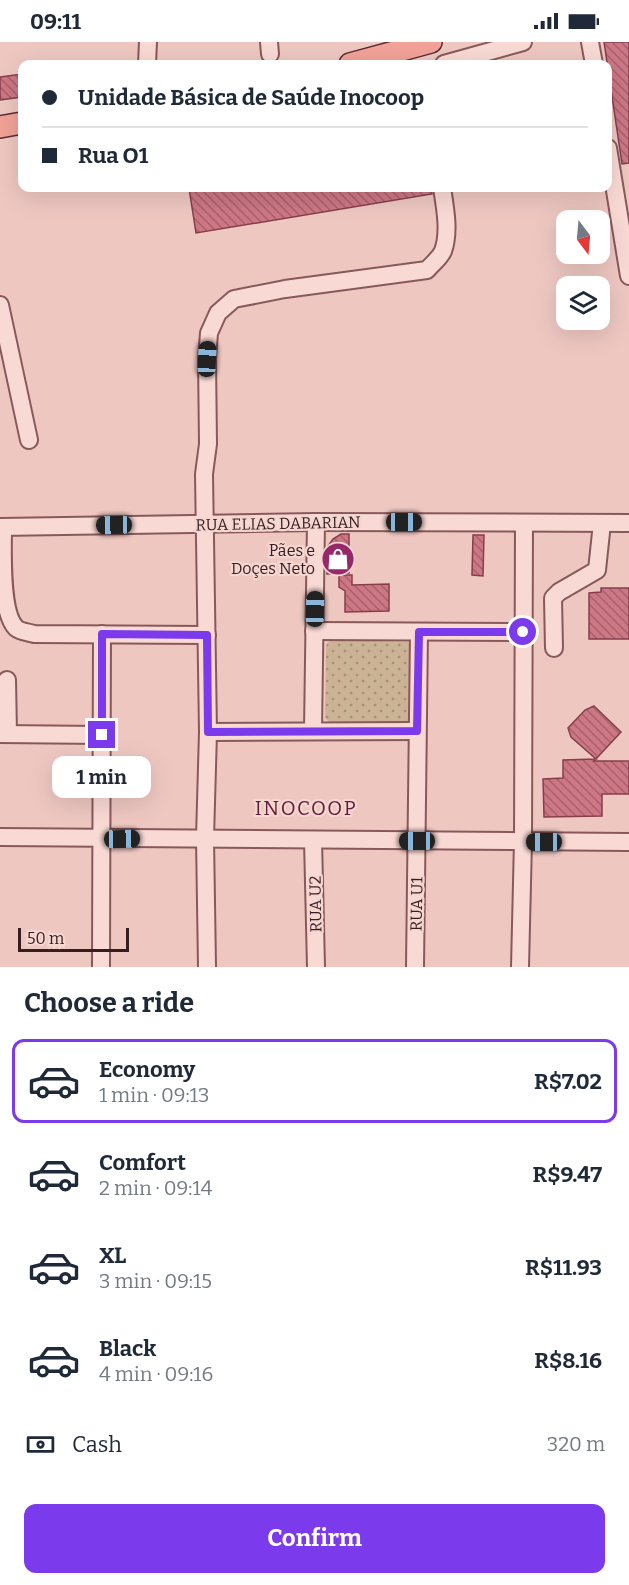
<!DOCTYPE html>
<html lang="en">
<head>
<meta charset="utf-8">
<style>
	:root { --surface:#fff; --page:#f2f2f3; --text:#1f2937; --muted:#747a83; --line:#e0e1e3; --accent:#7c3aed }
	body { margin:0; font-family:Bitter,serif; background:var(--page); color:var(--text); height:100vh; display:flex; flex-direction:column; font-size:22px; white-space:nowrap }
	* { box-sizing:border-box; margin:0 }
	p { font-size:20px; color:var(--muted) }
	.icon { flex:none; width:33px; height:33px; fill:none; stroke:currentColor; stroke-width:2; stroke-linecap:round; stroke-linejoin:round }
	.map { position:relative; height:925px; overflow:hidden }
	.side { display:flex; flex-direction:column; background:var(--surface); flex:1 }
	.side>* { flex:none }
	.top-card { position:absolute; left:18px; top:18px; width:594px; height:132px; border-radius:12px; box-shadow:0 6px 24px #0002; display:grid; align-content:center; height:132px; padding:0 24px; background:var(--surface) }
	.needle { width:39px; rotate:164deg }
	.buttons { position:absolute; left:556px; top:168px; display:grid; gap:12px }
	.buttons a { display:grid; place-items:center; width:54px; height:54px; border-radius:12px; background:var(--surface); box-shadow:0 6px 24px #0002; font-size:30px }
	.scale { position:absolute; left:18px; bottom:15px; width:111px; box-sizing:border-box; padding-left:6px; border:3px solid #371d20; border-top:0; font-size:16px; line-height:21px; white-space:nowrap; color:#371d20; -webkit-text-stroke:4px #f6d6d1; paint-order:stroke }
	.end { position:absolute; width:27px; height:27px; margin:-14px; border:8px solid #7c3aed; background:#fff; box-shadow:0 0 0 3px #fff }
	.from { border-radius:50% }
	.bubble { position:absolute; height:42px; border-radius:12px; background:var(--surface); box-shadow:0 6px 24px #0002; font-size:20px; font-weight:700; line-height:42px; text-align:center }
	.car { position:absolute; width:18px; height:36px; margin:-18px -9px; border-radius:8px; box-shadow:0 0 4px 2px #0007; background:linear-gradient(#222 24%,#8ab4d8 0 40%,#222 0 76%,#8ab4d8 0 86%,#222 0) }
	.top-card b { display:flex; align-items:center; gap:21px; height:57px; font-size:22px }
	.top-card b+b { border-top:2px solid var(--line) }
	.top-card i { width:15px; height:15px; background:var(--text) }
	ul { padding:0; list-style:none }
	li { display:flex; align-items:center; gap:18px; height:84px; margin:0 12px 9px; padding:0 12px; border:3px solid transparent; border-radius:12px }
	li div { flex:1 }
	li b { display:block; font-size:22px }
	li em { font-style:normal; font-weight:700 }
	li.on { border-color:var(--accent) }
	li>.icon { width:54px; height:54px; stroke-width:1.5 }
	h2 { padding:0 24px; font-size:27px; line-height:72px }
	.pay { display:flex; align-items:center; gap:15px; height:66px; padding:0 24px; font-size:22px }
	.pay p { margin-inline-start:auto }
	.primary-button { display:flex; gap:12px; margin-top:auto; padding:12px 24px }
	.primary-button a { flex:1; height:69px; border-radius:12px; background:var(--accent); color:#fff; font-size:24px; font-weight:700; line-height:69px; text-align:center }
	.status { display:flex; justify-content:space-between; align-items:center; height:42px; padding:0 30px; background:var(--surface); direction:ltr }
	.status svg { height:16px; fill:currentColor }
	.map>svg:first-child { display:block }
</style>
</head>
<body>
<div class="status"><b>09:11</b><svg viewBox="0 0 49 12"><path d="M0 12V9h3v3zM5 12V6h3v6zM10 12V3h3v9zM15 12V0h3v12zM26 1h20v11H26zM47 4h2v5h-2z"/></svg></div>
<div class="map">
<svg width="629" height="925" viewBox="0 0 629 925">
	<defs>
		<pattern id="park-dots" width="8" height="8" patternUnits="userSpaceOnUse" patternTransform="scale(1.5)"><rect width="8" height="8" fill="#ccb395"/><path d="M2 2h.1M6 6h.1" fill="none" stroke="#a69179" stroke-width="1.8" stroke-linecap="round"/></pattern>
		<pattern id="building-back-hatch" width="6" height="6" patternUnits="userSpaceOnUse" patternTransform="scale(1.5)"><rect width="6" height="6" fill="#cd7785"/><path d="M-1 5l2 2M0 0l6 6M5-1l2 2" fill="none" stroke="#a7616c"/></pattern>
	</defs>
	<rect width="100%" height="100%" fill="#eec7c1"/>
	<polygon fill="url(#park-dots)" points="333,598 408,600 413,607 410,681 406,683 331,682 325,676 326,604 328,600"/>
	<g fill="url(#building-back-hatch)" stroke="#873e4c" stroke-width="1.5">
		<polygon points="604,0 629,0 629,121 622,122"/>
		<polygon points="22,32 22,55 0,58 0,35"/>
		<polygon points="189,146 431,146 432,152 196,191"/>
		<polygon points="341,492 349,492 349,531 327,532 328,504 333,497"/>
		<polygon points="473,493 484,493 483,534 472,533"/>
		<polygon points="339,533 352,533 352,543 389,542 389,569 345,570 345,549 339,545"/>
		<polygon points="601,546 629,546 629,597 589,597 589,551 601,550"/>
		<polygon points="594,664 621,690 594,719 629,719 629,752 602,752 602,774 544,775 543,737 563,736 563,718 596,717 571,695 568,686 585,668"/>
	</g>
	<g fill="none" stroke-linecap="round" stroke-linejoin="round">
		<defs>
			<g id="minor">
				<polyline points="269,0 270,12"/>
				<polyline points="590,0 594,22"/>
				<polyline points="147,22 148,0"/>
				<polyline points="444,22 523,0"/>
				<polyline points="608,106 629,234"/>
				<polyline points="0,263 29,398"/>
				<polyline points="0,485 316,480 629,481"/>
				<path d="M 3,485 C 3,509 0,570 16,586 C 21,590 28,590 34,592 L 207,593"/>
				<polyline points="314,589 523,590"/>
				<polyline points="554,606 553,556 559,550 597,528 602,481"/>
				<polyline points="7,638 8,692"/>
				<polyline points="313,688 316,480"/>
				<polyline points="208,690 417,689"/>
				<polyline points="0,692 102,693"/>
				<polyline points="0,795 629,800"/>
				<polyline points="313,798 316,925"/>
				<polyline points="101,925 102,592"/>
				<path d="M 207,925 L 205,796 L 208,690 L 204,432 L 208,402 L 207,317 L 209,291 L 218,271 L 234,257 L 285,247 L 427,228 C 432,222 440,216 443,209 C 450,190 445,165 442,146"/>
				<polyline points="415,925 419,590"/>
				<polyline points="520,925 523,799 524,481"/>
			</g>
			<g id="major">
				<polyline points="350,22 431,0"/>
				<polyline points="0,85 22,81"/>
			</g>
		</defs>
		<use href="#minor" stroke="#88595b" stroke-width="20"/>
		<use href="#major" stroke="#552d32" stroke-width="24"/>
		<use href="#minor" stroke="#f9d9d4" stroke-width="16"/>
		<use href="#major" stroke="#f2a298" stroke-width="21"/>
	</g>
	<g fill="none" stroke-linecap="round" stroke-linejoin="round">
		<polyline stroke="#7c3aed" stroke-width="8" points="102,693 102,592 207,593 208,690 417,689 419,590 523,590"/>
	</g>
	<defs>
		<symbol id="shop-disc" viewBox="-11 -11 22 22"><circle r="9.5" fill="#972869" stroke="#f6d6d1"/><path d="M-5-2.5h2.3a2.7 3.5 0 0 1 5.4 0H5L5.5 6h-11ZM-1.5-2.5h3a1.5 2.3 0 0 0-3 0Z" fill="#fff"/></symbol>
	</defs>
	<g fill-rule="evenodd">
		<use href="#shop-disc" x="319" y="498" width="38" height="38"/>
	</g>
	<g text-anchor="middle" stroke-width="4.5" stroke-linejoin="round" paint-order="stroke">
		<g font-size="16" fill="#371d20" stroke="#f6d6d1">
			<text transform="translate(278 481) rotate(-1)" y="6">RUA ELIAS DABARIAN</text>
			<text transform="translate(315 862) rotate(-91)" y="6">RUA U2</text>
			<text transform="translate(416 862) rotate(-89)" y="6">RUA U1</text>
		</g>
		<g font-size="16" fill="#371d20" stroke="#f6d6d1" text-anchor="end">
			<text x="315" y="514">Pães e<tspan x="315" dy="18">Doçes Neto</tspan></text>
		</g>
		<g font-size="20" letter-spacing="1.5" fill="#641c37" stroke="#f6d6d1">
			<text x="306" y="773">INOCOOP</text>
		</g>
	</g>
</svg>
<div class="buttons">
<a><svg class="needle" viewBox="-14 -14 28 28"><path d="M0-13l5 13h-10z" fill="#e53935"/><path d="M0 13l5-13h-10z" fill="#747a83"/></svg></a>
<a><svg class="icon" aria-label="layers" viewBox="0 0 24 24"><path d="M12 4l9 5-9 5-9-5zM3 14l9 5 9-5"/></svg></a>
</div>
<div class="scale">50 m</div>
<i class="end from" style="left:523px;top:590px"></i>
<i class="end" style="left:102px;top:693px"></i>
<div class="bubble" style="left:52px;top:714px;width:99px">1 min</div>
<i class="car" style="left:207px;top:317px;rotate:3deg"></i>
<i class="car" style="left:404px;top:480px;rotate:90deg"></i>
<i class="car" style="left:114px;top:483px;rotate:269deg"></i>
<i class="car" style="left:315px;top:567px;rotate:1deg"></i>
<i class="car" style="left:122px;top:797px;rotate:89deg"></i>
<i class="car" style="left:417px;top:799px;rotate:270deg"></i>
<i class="car" style="left:544px;top:800px;rotate:270deg"></i>
<div class="top-card">
<b><i class="from"></i>Unidade Básica de Saúde Inocoop</b>
<b><i></i>Rua O1</b>
</div>
</div>
<section class="side">
<h2>Choose a ride</h2>
<ul>
<li class="on"><svg class="icon" aria-label="car" viewBox="0 0 24 24"><path d="M5 17H2v-5l4-1 3-4h7l3 4 3 1v5h-3M9 17h6M6 11h13"/><circle cx="7" cy="17" r="2"/><circle cx="17" cy="17" r="2"/></svg><div><b>Economy</b><p>1 min · 09:13</p></div><em>R$7.02</em></li>
<li><svg class="icon" aria-label="car" viewBox="0 0 24 24"><path d="M5 17H2v-5l4-1 3-4h7l3 4 3 1v5h-3M9 17h6M6 11h13"/><circle cx="7" cy="17" r="2"/><circle cx="17" cy="17" r="2"/></svg><div><b>Comfort</b><p>2 min · 09:14</p></div><em>R$9.47</em></li>
<li><svg class="icon" aria-label="car" viewBox="0 0 24 24"><path d="M5 17H2v-5l4-1 3-4h7l3 4 3 1v5h-3M9 17h6M6 11h13"/><circle cx="7" cy="17" r="2"/><circle cx="17" cy="17" r="2"/></svg><div><b>XL</b><p>3 min · 09:15</p></div><em>R$11.93</em></li>
<li><svg class="icon" aria-label="car" viewBox="0 0 24 24"><path d="M5 17H2v-5l4-1 3-4h7l3 4 3 1v5h-3M9 17h6M6 11h13"/><circle cx="7" cy="17" r="2"/><circle cx="17" cy="17" r="2"/></svg><div><b>Black</b><p>4 min · 09:16</p></div><em>R$8.16</em></li>
</ul>
<div class="pay"><svg class="icon" aria-label="cash" viewBox="0 0 24 24"><path d="M3 7h18v10H3z"/><circle cx="12" cy="12" r="2"/></svg>Cash<p>320 m</p></div>
<div class="primary-button"><a>Confirm</a></div>
</section>
</body>
</html>
